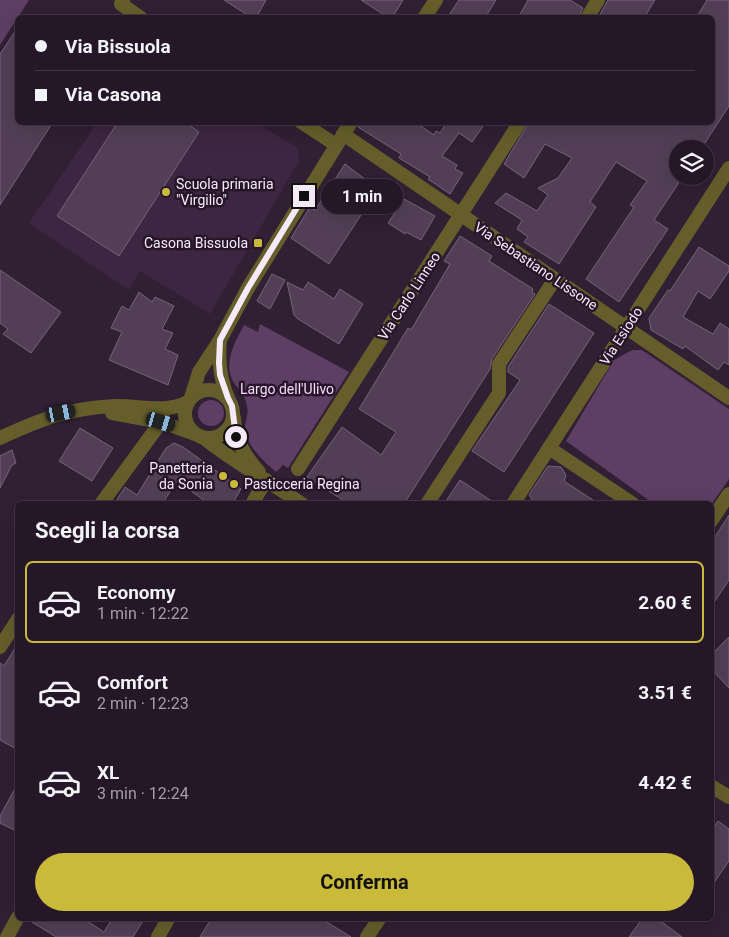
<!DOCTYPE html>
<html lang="it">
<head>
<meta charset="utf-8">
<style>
	:root { --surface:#251727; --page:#2d202f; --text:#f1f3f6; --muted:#a39fa7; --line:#423644; --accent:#caba3a }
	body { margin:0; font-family:Roboto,sans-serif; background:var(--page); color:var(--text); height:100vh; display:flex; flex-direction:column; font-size:19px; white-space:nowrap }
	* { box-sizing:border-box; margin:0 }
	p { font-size:16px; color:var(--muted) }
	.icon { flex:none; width:28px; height:28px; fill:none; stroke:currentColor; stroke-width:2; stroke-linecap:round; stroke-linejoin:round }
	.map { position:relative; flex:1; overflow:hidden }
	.sheet { position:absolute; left:15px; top:501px; width:699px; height:420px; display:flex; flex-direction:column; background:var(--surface); border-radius:8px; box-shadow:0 5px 20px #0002,0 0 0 1px var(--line) }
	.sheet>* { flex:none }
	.banner { position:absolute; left:15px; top:15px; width:700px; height:110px; border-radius:8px; box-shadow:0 5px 20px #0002,0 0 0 1px var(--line); display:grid; align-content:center; height:110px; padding:0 20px; background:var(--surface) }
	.tools { position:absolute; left:669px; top:140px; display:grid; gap:10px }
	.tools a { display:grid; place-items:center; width:45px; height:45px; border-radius:50%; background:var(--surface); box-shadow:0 5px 20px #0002,0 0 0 1px var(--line); font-size:25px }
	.end { position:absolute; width:22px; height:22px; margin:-11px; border:6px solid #f6eaf8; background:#111; box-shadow:0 0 0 2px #111 }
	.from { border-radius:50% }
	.bubble { position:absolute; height:35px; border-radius:18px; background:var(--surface); box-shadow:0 5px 20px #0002,0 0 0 1px var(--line); font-size:16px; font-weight:700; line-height:35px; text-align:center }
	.car { position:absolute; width:15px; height:30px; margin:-15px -8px; border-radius:6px; box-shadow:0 0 4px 1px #0007; background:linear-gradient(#222 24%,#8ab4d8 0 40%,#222 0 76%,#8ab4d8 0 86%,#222 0) }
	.banner b { display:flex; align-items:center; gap:18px; height:48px; font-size:19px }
	.banner b+b { border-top:1px solid var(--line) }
	.banner i { width:12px; height:12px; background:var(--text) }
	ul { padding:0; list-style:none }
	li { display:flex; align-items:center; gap:15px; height:82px; margin:0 10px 8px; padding:0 10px; border:2px solid transparent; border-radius:8px }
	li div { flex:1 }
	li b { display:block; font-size:19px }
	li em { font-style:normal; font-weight:700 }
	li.active { border-color:var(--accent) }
	li>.icon { width:45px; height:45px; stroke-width:1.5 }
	h2 { padding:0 20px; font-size:22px; line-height:60px }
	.primary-button { display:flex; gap:10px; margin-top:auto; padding:10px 20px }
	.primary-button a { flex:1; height:58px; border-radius:30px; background:var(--accent); color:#111; font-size:20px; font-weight:700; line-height:58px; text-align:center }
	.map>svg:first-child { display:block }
</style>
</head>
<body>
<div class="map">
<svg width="729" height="937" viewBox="0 0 729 937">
	<rect width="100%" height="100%" fill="#311f34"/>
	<polygon fill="#3d2641" points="97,123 256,123 298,148 299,161 210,314 140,271 129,290 29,223"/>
	<g fill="#5e3e64">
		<polygon points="0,0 29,0 0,45"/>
		<path d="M 260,324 L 349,372 L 288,468 L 283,465 L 276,472 C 265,463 246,445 245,429 C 245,421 249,414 247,406 C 245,395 240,392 234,383 C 222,364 235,342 244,325 L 258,332 Z"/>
		<polygon points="632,350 642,350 729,409 729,479 711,505 711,504 654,504 566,441 614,360"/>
		<circle cx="211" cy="413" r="13"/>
	</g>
	<g fill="#523f56" stroke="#77627b">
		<polygon points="224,0 266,0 256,18 252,18"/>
		<polygon points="361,0 403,0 392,18 389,18"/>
		<polygon points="459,0 496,0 485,18 447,18"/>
		<polygon points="528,0 570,0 583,8 578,18 518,18"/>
		<polygon points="608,0 655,0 644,18 598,18"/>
		<polygon points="707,0 729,0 729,106 701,149 678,149 678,184 654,220 668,229 619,302 586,279 634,207 630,205 647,181 616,162 590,202 596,207 559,264 524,242 528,237 517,229 522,220 495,203 506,193 537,211 548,195 538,188 558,178 572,158 545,144 524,178 504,164 529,122 712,122 712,18 696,18"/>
		<polygon points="18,27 18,122 53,122 0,205 0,54"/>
		<polygon points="118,122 185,122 199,132 119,256 57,216"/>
		<polygon points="360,122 415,122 434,135 436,131 440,133 446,124 443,122 486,122 472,142 459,133 442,156 457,165 455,169 463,173 450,194 428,179 430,177 399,158 401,154 358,127"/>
		<polygon points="345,164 378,189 329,264 291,238 310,207 315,210"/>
		<polygon points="404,199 435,216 421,240 406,232 405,234 388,223"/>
		<polygon points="460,236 492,256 489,261 533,289 532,292 535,294 492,359 490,369 404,504 349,504 307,477 342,427 381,455 396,432 359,409 408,328 411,330 450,264 444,261"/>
		<polygon points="699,247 729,266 729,271 710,299 698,291 683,317 713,334 720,323 729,329 729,365 724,362 718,370 685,346 683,349 651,330 649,318 668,290 670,291"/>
		<polygon points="0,270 61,312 31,353 3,334 8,329 0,323"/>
		<polygon points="272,274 285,280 270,309 257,301"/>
		<polygon points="287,282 303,290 308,282 334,299 340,289 363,304 339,344 298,319 294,315"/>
		<polygon points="139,292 152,302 155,297 174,306 162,329 173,333 165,349 178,355 168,385 109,360 122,332 111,328 122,306 129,310"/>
		<polygon points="549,304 594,333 504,472 472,451 520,380 508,372 508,367"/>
		<polygon points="80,428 113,448 92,481 59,461"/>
		<polygon points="174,443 183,447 241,489 232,504 209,504 177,481 162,504 114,504 125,487 137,495 166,448"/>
		<polygon points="12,450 16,463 12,465 0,488 0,456"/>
		<polygon points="548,466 561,467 566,475 564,481 599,504 535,504 529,495"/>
		<polygon points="460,480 496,504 444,504"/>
		<polygon points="729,515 729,580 711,607 711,543"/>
		<polygon points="729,637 729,688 711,669 711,655"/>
		<polygon points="18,643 18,750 0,740 0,663 4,666"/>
		<polygon points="18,783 18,832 0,823 0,816"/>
		<polygon points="718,821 729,829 729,861 711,887 711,831"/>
		<polygon points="27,919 84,919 104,932 112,919 144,919 133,937 56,937"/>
		<polygon points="211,919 322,919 351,937 200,937"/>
		<polygon points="642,919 658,919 682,937 629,937"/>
	</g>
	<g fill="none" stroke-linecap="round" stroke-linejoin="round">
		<g stroke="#655e2a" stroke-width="14">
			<polyline points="123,0 121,4 141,18"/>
			<polyline points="424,18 436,0"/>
			<polyline points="587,18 598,0"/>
			<polyline points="301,122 336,145"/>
			<polyline points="343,134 729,398"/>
			<path d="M 220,340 C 218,361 220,379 228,398"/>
			<polyline points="191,398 199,372 220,340 248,288 351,122"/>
			<polyline points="549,448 633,504"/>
			<polyline points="298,469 520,122"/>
			<polyline points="101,504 161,422 163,412"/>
			<polyline points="252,504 266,480"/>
			<polyline points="427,504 499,393 499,364 555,279"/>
			<polyline points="513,504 729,168"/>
			<polyline points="711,521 729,494"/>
			<polyline points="0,647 18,619"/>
			<polyline points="7,937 18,917"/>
			<polyline points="158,937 168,919"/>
			<polyline points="367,937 379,919"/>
		</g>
		<g stroke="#655e2a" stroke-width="14">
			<circle cx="209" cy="414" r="24"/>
			<polyline points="112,413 161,422 195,434"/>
			<path d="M 234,418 C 235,440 244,455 259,472"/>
			<path d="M 0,438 C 41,419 69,408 115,406 C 139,405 165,414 188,402"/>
			<path d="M 204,438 C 235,463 269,481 302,504"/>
			<polyline points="711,786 729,797"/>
		</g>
	</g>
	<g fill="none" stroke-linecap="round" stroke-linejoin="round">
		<polyline stroke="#f6eaf8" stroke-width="6" points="236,437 232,406 228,398 220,375 219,363 220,340 248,288 304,196"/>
	</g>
	<g fill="#caba3a" stroke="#27162a" stroke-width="2">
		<circle cx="166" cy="192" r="5"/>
		<rect x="253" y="238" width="10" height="10" rx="2.5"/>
		<circle cx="223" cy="476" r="5"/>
		<circle cx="234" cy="484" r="5"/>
	</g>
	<g text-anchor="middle" stroke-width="5" stroke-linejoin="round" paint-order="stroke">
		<g font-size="14" fill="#f6eaf8" stroke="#27162a" text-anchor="start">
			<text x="176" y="189">Scuola primaria<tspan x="176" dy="16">"Virgilio"</tspan></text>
			<text x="248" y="248" text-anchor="end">Casona Bissuola</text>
			<text x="213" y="473" text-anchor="end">Panetteria<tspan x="213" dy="16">da Sonia</tspan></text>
			<text x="244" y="489">Pasticceria Regina</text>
		</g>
		<g font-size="14" fill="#f6eaf8" stroke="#27162a">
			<text transform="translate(536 266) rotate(34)" y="5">Via Sebastiano Lissone</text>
			<text transform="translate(409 296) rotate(-57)" y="5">Via Carlo Linneo</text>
			<text transform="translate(621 336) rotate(-57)" y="5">Via Esiodo</text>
		</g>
		<g font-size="14" fill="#f4d9f9" stroke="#27162a">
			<text x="287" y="394">Largo dell'Ulivo</text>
		</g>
	</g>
</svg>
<div class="tools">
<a><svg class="icon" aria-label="layers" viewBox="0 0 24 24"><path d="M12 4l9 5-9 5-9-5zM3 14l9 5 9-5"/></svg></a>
</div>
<i class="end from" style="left:236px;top:437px"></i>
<i class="end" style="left:304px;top:196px"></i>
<div class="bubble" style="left:321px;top:179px;width:82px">1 min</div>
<i class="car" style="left:61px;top:413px;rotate:79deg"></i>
<i class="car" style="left:161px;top:422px;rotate:106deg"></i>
<div class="banner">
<b><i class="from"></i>Via Bissuola</b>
<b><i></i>Via Casona</b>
</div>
<section class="sheet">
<h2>Scegli la corsa</h2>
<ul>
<li class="active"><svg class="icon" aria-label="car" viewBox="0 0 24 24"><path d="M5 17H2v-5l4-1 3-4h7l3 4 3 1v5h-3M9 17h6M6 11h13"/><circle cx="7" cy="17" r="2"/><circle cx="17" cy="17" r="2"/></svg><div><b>Economy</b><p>1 min · 12:22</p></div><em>2.60 €</em></li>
<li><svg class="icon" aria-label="car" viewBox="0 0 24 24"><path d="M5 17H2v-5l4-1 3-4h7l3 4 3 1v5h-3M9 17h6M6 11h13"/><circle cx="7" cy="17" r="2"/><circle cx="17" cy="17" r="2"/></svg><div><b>Comfort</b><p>2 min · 12:23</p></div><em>3.51 €</em></li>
<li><svg class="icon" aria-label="car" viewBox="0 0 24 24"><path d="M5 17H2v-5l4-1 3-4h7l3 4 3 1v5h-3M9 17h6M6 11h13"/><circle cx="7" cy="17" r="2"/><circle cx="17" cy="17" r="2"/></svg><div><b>XL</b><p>3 min · 12:24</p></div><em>4.42 €</em></li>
</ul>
<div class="primary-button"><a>Conferma</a></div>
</section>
</div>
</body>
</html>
